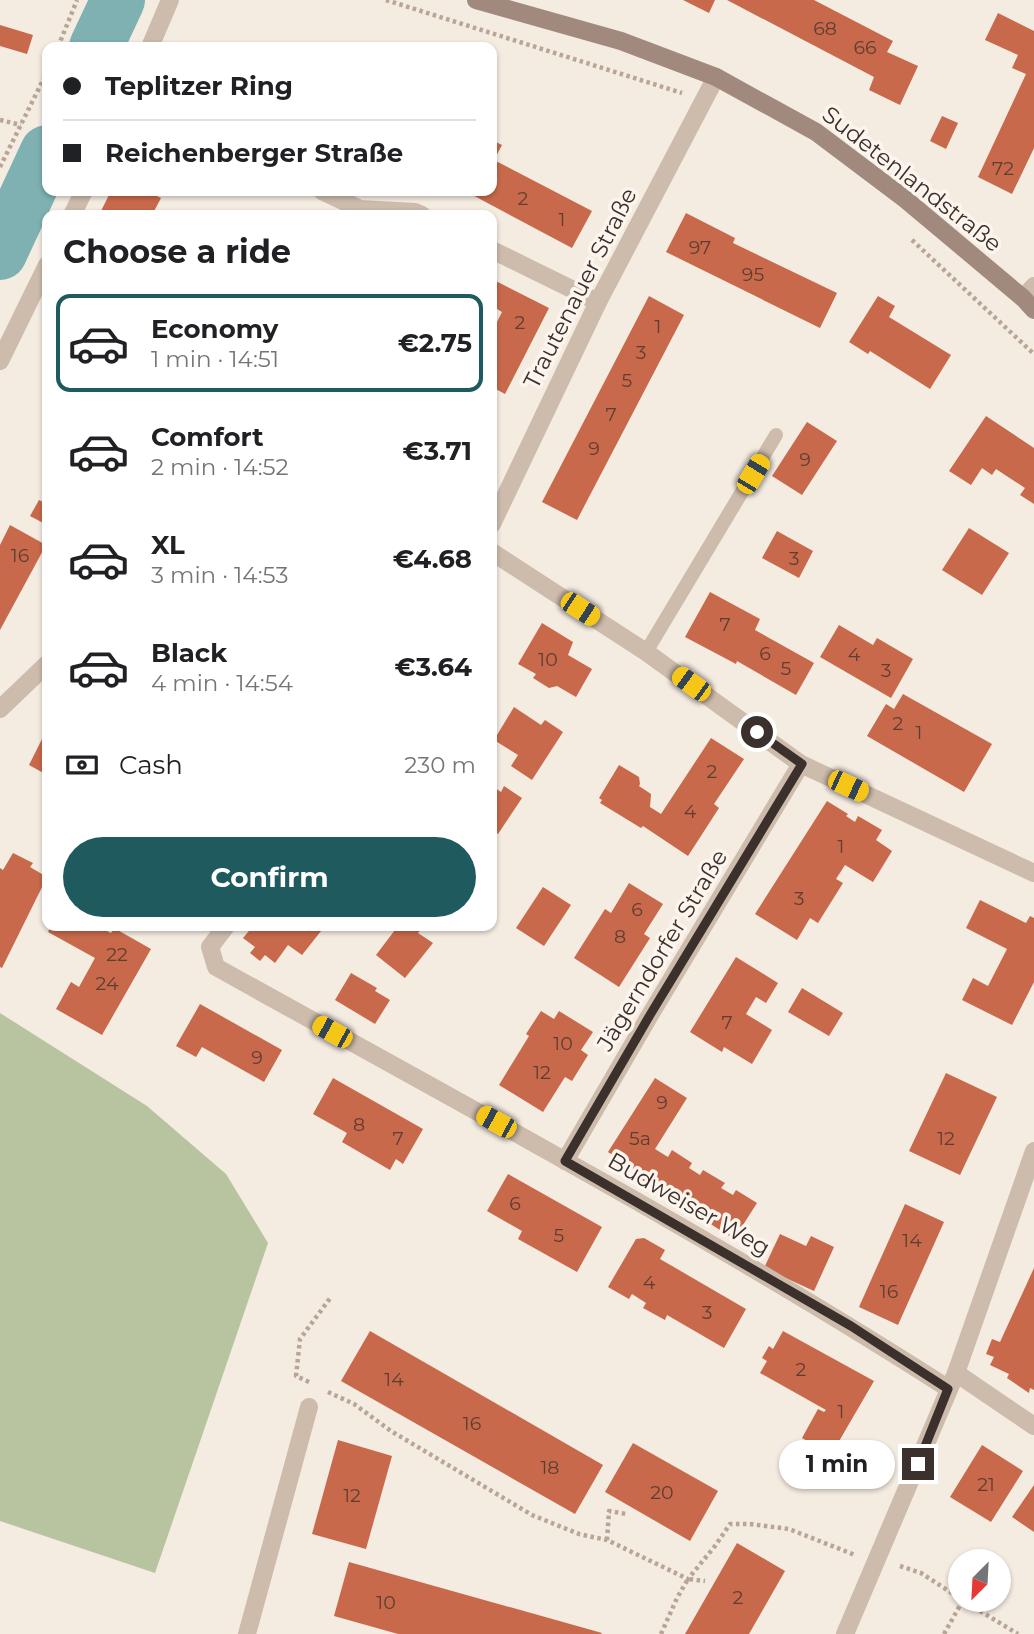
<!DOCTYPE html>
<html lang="en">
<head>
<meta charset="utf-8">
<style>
	:root { --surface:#fff; --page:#f6f6f6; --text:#202124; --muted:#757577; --line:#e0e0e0; --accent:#1f5a5e }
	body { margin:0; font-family:Montserrat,sans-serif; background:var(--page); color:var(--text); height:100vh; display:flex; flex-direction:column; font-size:26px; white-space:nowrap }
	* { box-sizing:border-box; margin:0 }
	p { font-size:23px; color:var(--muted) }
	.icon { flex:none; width:38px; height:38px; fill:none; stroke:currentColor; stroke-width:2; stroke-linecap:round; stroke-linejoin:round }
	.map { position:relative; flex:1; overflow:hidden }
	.sheet { position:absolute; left:42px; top:210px; width:455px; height:721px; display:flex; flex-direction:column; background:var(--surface); border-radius:14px; box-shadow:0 2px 5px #0004 }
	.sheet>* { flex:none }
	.banner { position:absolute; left:42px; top:42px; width:455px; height:154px; border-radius:14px; box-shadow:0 2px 5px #0004; display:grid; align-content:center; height:154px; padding:0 21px; background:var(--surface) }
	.needle { width:46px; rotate:204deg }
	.controls { position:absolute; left:948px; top:1549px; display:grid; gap:14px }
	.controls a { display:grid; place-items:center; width:63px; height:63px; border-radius:50%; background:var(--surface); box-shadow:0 2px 5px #0004; font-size:35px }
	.end { position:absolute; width:32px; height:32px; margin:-16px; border:9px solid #3b302b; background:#fff; box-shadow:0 0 0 4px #fff }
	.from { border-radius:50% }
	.bubble { position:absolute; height:49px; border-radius:24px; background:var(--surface); box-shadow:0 2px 5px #0004; font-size:23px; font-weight:700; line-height:49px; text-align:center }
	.car { position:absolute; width:21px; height:42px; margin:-21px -10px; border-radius:9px; box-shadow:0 0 5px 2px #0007; background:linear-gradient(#f5c518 24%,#345 0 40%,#f5c518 0 76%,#345 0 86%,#f5c518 0) }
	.banner b { display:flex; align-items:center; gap:24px; height:66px; font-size:26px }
	.banner b+b { border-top:2px solid var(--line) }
	.banner i { width:18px; height:18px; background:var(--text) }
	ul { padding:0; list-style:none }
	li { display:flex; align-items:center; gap:21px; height:98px; margin:0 14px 10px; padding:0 7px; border:4px solid transparent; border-radius:14px }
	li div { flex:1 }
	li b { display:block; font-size:26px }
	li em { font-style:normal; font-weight:700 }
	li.current { border-color:var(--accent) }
	li>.icon { width:63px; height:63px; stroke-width:1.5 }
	h2 { padding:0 21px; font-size:32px; line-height:84px }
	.pay { display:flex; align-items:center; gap:18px; height:77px; padding:0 21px; font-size:26px }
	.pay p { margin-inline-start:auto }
	.action { display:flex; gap:14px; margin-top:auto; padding:14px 21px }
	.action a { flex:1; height:80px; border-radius:42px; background:var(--accent); color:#fff; font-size:28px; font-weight:700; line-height:80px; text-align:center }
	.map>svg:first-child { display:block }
</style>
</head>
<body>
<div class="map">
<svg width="1034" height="1634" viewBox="0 0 1034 1634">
	<rect width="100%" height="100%" fill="#f4ebe1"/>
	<polygon fill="#b8c4a0" points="0,1013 147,1106 226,1174 268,1243 155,1573 0,1521"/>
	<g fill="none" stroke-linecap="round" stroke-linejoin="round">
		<g stroke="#7fb0b2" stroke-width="54">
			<polyline points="96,47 118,0"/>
			<polyline points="0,253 47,152"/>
		</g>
	</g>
	<g fill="#c8694b">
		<polygon points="683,0 715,0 709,13"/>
		<polygon points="727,0 814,0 893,41 887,52 918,66 900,105 869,90 874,77"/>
		<polygon points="998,13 1034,31 1034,148 1012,194 978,177 1026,74 1012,68 1018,55 985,40"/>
		<polygon points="0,25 33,35 27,54 0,46"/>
		<polygon points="942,116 958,123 946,149 930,141"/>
		<polygon points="492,140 502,145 494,160 592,211 572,248 465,191 492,191"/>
		<polygon points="111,191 146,191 161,198 152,215 99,215"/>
		<polygon points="686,213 735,238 733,243 837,293 820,328 666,252"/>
		<polygon points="494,280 549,308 505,394 492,387 492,332 502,312 492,306 492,284"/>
		<polygon points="649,296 684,315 577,520 542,502"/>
		<polygon points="878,296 895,306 889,317 951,355 930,389 870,351 868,354 849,342"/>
		<polygon points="986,416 1034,448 1034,504 1020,495 1025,488 996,469 992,475 982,468 971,485 949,471"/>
		<polygon points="807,422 837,441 802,495 772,476"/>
		<polygon points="39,500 47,504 47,525 30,516"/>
		<polygon points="10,525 46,545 0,630 0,545"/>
		<polygon points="969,528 1009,553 982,595 942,570"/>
		<polygon points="777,531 813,551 799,578 762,558"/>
		<polygon points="710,592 760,619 755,630 814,663 796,695 737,661 736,664 685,637"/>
		<polygon points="542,623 573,642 568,655 592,669 576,697 557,686 549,688 533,678 536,674 518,664"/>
		<polygon points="839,625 873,645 877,638 913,659 891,698 820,657"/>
		<polygon points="903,694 992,744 964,792 867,736 886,704 894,709"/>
		<polygon points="514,707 541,725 545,720 563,732 532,780 511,766 518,755 494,740"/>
		<polygon points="47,729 47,775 29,765"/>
		<polygon points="711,738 744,759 714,804 719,808 688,856 643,826 641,828 600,803 602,800 599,798 619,765 639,777 640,784 639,786 651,794 650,807 661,814"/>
		<polygon points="492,786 501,792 504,786 522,798 498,834 492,830"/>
		<polygon points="827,801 848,814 846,816 855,822 858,816 882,830 876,840 892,851 873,882 845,865 836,879 843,883 818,923 810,918 797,940 755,914"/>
		<polygon points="13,853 33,863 30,867 47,877 2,968 0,967 0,868 3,870"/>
		<polygon points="629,883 663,904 644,934 650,938 619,987 574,958 605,909 611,913"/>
		<polygon points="543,887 571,905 544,946 516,928"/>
		<polygon points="980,900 1026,923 1030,916 1034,918 1034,982 1012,1025 962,1000 973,978 988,986 1007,949 966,928"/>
		<polygon points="51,926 97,926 111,933 114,928 151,949 102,1035 56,1009 71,982 79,987 95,958 48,932"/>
		<polygon points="253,926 325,926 302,955 288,945 275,963 265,955 260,961 250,953 255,947 243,938"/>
		<polygon points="398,926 424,926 418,933 433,943 405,978 376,955"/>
		<polygon points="736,957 778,983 766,1003 756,997 746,1014 772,1030 752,1064 724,1047 722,1052 690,1032"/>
		<polygon points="351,973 377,988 375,991 390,1000 375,1024 335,1000"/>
		<polygon points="802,988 843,1013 829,1036 788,1012"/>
		<polygon points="200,1004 282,1050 264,1082 202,1047 196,1057 176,1046"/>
		<polygon points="541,1011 554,1019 559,1011 593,1032 581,1050 588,1055 572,1081 565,1077 543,1112 499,1085 529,1036 526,1034"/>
		<polygon points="946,1073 997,1097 960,1175 909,1151"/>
		<polygon points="333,1078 423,1129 403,1164 396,1159 390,1170 342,1142 347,1133 313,1114"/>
		<polygon points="655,1078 687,1098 655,1149 668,1157 672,1150 692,1163 689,1168 700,1175 703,1170 725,1183 721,1188 733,1195 736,1190 757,1203 734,1239 637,1177 640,1173 608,1152"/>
		<polygon points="508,1174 602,1227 577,1272 518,1239 522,1231 487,1211"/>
		<polygon points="905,1204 944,1222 898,1325 859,1307"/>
		<polygon points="780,1234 806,1246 811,1236 834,1247 814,1291 764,1268"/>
		<polygon points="644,1238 665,1250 660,1259 746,1309 724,1348 667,1315 665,1320 643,1308 646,1303 632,1294 629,1299 608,1287 636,1239"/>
		<polygon points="1034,1268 1034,1390 1030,1388 1029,1393 1007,1378 1009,1374 990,1365 994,1357 986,1354 992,1339 1000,1342"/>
		<polygon points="370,1331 603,1465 575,1514 341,1381"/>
		<polygon points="783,1331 874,1381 831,1455 802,1438 818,1409 824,1412 826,1410 760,1373 767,1361 762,1358 769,1346 773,1349"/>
		<polygon points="338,1440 392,1456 366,1549 312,1534"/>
		<polygon points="633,1443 718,1491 690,1541 605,1492"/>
		<polygon points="982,1445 1023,1471 991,1522 950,1497"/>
		<polygon points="1034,1485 1034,1532 1012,1517"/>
		<polygon points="737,1543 785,1571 749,1634 685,1634"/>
		<polygon points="349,1562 602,1633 601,1634 398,1634 334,1616"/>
	</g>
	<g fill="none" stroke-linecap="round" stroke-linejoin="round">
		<g stroke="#b9a596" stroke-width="4.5" stroke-dasharray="3.5 3.5" stroke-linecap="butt">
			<polyline points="386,0 682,93"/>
			<polyline points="58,47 77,0"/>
			<polyline points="0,120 21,125"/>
			<polyline points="0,167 47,72"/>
			<polyline points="912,240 1034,354"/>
			<polyline points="309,1382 296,1376 300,1339 331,1297"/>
			<polyline points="328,1392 354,1404 391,1431 532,1515 579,1534 607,1540 688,1579 715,1546 730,1524 750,1524 789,1529 855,1555"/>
			<polyline points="607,1540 609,1511 626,1514"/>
			<polyline points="900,1566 921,1573 961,1599"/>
			<polyline points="962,1600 1018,1634"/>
			<polyline points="661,1634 677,1598 688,1579 705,1581"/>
			<polyline points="944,1634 963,1600"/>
		</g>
		<polyline stroke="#cdbbac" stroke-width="14" points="646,652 776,435"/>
		<g stroke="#cdbbac" stroke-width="18">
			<polyline points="150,47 170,0"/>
			<polyline points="322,191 360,209 415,212 422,215"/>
			<polyline points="72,215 84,191"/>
			<polyline points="492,250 598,302"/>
			<polyline points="1023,298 1034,286"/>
			<polyline points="0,361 47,265"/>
			<polyline points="492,524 598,302 716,77"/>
			<polyline points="492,552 646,652 801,764 1034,873"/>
			<polyline points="0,709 47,664"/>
			<path d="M 226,926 L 210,947 L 216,967 C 462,1104 712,1237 949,1389"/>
			<polyline points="565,1161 650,1015 801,764"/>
			<polyline points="956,1373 1034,1426"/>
			<polyline points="247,1634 309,1407"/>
			<polyline points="845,1634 956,1373 1034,1151"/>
		</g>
		<polyline stroke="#a18a7d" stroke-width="18" points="476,0 621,41 716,77 816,132 905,199 1023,298 1034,310"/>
	</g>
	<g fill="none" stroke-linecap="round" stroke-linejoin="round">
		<polyline stroke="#3b302b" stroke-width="9" points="757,732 802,764 650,1015 565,1161 851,1326 948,1389 918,1464"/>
	</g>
	<g text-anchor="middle" stroke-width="7" stroke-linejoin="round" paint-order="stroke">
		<g font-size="19" fill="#5e3e33">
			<text x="825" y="35">68</text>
			<text x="865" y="54">66</text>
			<text x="1003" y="175">72</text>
			<text x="523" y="205">2</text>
			<text x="562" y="226">1</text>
			<text x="700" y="254">97</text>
			<text x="753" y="281">95</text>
			<text x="520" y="329">2</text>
			<text x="658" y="333">1</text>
			<text x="641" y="359">3</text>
			<text x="627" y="387">5</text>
			<text x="611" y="421">7</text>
			<text x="594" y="455">9</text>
			<text x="805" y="466">9</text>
			<text x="20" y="562">16</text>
			<text x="794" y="565">3</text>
			<text x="725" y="631">7</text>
			<text x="765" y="660">6</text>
			<text x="854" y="661">4</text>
			<text x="548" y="666">10</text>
			<text x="786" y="675">5</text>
			<text x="886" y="677">3</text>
			<text x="898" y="730">2</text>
			<text x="919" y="739">1</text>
			<text x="712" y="778">2</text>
			<text x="690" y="818">4</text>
			<text x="841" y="853">1</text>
			<text x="799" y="905">3</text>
			<text x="637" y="916">6</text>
			<text x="620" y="943">8</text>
			<text x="117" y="961">22</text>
			<text x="107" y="990">24</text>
			<text x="727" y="1029">7</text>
			<text x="563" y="1050">10</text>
			<text x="257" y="1064">9</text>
			<text x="542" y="1079">12</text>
			<text x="662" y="1109">9</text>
			<text x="359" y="1131">8</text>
			<text x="398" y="1145">7</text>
			<text x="640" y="1145">5a</text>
			<text x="946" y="1145">12</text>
			<text x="515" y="1210">6</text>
			<text x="559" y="1242">5</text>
			<text x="912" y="1247">14</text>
			<text x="649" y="1289">4</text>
			<text x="889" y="1298">16</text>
			<text x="707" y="1319">3</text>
			<text x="801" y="1376">2</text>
			<text x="394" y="1386">14</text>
			<text x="841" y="1418">1</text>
			<text x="472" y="1430">16</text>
			<text x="550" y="1474">18</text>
			<text x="986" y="1491">21</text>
			<text x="662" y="1499">20</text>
			<text x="352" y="1502">12</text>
			<text x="738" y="1604">2</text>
			<text x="386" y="1609">10</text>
		</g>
		<g font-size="23" fill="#3b302b" stroke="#fbf5ee">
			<text transform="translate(912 179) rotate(38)" y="8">Sudetenlandstraße</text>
			<text transform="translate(580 288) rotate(-63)" y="8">Trautenauer Straße</text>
			<text transform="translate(662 950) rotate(-59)" y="8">Jägerndorfer Straße</text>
			<text transform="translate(689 1204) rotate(30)" y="8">Budweiser Weg</text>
		</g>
	</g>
</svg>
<div class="controls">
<a><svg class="needle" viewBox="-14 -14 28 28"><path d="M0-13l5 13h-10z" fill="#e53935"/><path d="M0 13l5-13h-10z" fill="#757577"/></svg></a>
</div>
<i class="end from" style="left:757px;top:732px"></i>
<i class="end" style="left:918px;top:1464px"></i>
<div class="bubble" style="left:779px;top:1440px;width:116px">1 min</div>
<i class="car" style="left:753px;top:474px;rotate:31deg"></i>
<i class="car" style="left:580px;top:609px;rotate:123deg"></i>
<i class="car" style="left:691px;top:684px;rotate:306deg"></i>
<i class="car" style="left:848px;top:786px;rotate:115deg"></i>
<i class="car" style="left:332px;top:1032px;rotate:299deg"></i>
<i class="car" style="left:496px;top:1122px;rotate:299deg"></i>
<div class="banner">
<b><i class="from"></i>Teplitzer Ring</b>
<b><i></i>Reichenberger Straße</b>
</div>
<section class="sheet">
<h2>Choose a ride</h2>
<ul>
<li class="current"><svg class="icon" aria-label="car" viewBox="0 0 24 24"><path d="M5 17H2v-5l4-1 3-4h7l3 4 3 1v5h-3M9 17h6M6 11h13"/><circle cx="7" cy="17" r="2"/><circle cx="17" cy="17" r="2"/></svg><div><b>Economy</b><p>1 min · 14:51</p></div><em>€2.75</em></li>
<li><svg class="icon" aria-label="car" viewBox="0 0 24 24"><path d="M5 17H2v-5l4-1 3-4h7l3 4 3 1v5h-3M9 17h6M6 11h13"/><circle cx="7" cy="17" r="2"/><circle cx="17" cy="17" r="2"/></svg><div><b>Comfort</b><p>2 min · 14:52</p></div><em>€3.71</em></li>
<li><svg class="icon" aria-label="car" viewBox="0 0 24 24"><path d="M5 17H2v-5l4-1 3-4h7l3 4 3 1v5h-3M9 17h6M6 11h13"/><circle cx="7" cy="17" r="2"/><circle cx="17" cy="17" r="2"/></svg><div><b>XL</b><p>3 min · 14:53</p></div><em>€4.68</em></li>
<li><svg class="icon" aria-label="car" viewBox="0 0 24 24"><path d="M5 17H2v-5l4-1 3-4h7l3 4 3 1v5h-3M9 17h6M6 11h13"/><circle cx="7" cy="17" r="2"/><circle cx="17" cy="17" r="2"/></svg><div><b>Black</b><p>4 min · 14:54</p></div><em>€3.64</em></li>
</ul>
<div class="pay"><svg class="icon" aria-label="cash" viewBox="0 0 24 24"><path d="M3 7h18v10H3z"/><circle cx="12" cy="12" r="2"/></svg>Cash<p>230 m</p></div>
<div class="action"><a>Confirm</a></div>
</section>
</div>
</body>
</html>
